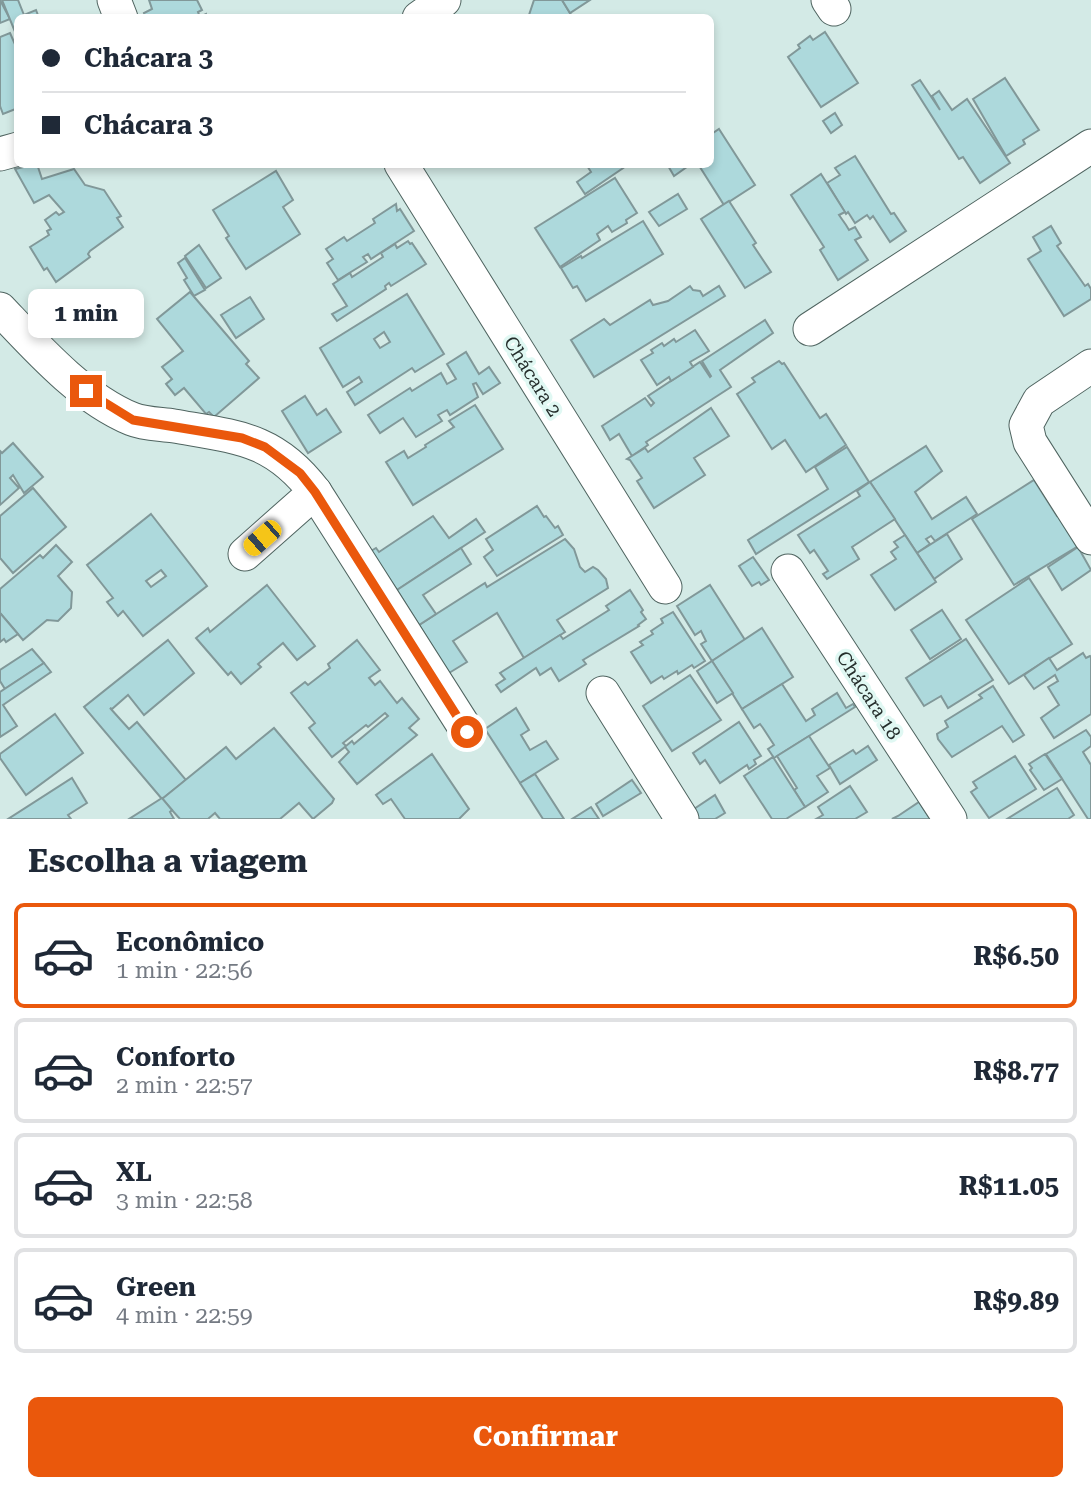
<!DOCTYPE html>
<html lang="pt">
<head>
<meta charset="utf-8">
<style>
	:root { --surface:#fff; --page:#f2f2f3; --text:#1f2937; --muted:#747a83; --line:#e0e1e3; --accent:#ea580c }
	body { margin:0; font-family:"Roboto Serif",serif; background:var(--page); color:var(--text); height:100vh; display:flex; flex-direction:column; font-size:26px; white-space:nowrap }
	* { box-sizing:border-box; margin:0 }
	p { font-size:23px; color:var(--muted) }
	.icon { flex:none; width:38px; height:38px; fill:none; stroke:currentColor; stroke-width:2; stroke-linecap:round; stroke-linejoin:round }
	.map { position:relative; height:819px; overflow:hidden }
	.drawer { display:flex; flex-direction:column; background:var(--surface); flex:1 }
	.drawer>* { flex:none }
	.hud { position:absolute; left:14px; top:14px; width:700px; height:154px; border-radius:10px; box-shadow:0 4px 10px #0003; display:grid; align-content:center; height:154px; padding:0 28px; background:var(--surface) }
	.end { position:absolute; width:32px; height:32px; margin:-16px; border:9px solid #ea580c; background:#fff; box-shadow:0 0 0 4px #fff }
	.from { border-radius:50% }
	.bubble { position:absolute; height:49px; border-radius:10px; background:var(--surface); box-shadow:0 4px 10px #0003; font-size:23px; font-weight:700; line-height:49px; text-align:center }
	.car { position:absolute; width:21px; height:42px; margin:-21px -10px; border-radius:9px; box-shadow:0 0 5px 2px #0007; background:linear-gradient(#f5c518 24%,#345 0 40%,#f5c518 0 76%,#345 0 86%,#f5c518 0) }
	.hud b { display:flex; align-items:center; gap:24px; height:66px; font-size:26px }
	.hud b+b { border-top:2px solid var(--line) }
	.hud i { width:18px; height:18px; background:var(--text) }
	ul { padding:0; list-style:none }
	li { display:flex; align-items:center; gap:21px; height:105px; margin:0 14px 10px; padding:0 14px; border:4px solid var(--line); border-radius:10px }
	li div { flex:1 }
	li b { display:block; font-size:26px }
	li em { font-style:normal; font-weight:700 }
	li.on { border-color:var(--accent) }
	li>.icon { width:63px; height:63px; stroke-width:1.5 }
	h2 { padding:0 28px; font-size:32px; line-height:84px }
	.action { display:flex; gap:14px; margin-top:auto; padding:14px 28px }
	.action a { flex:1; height:80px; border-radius:10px; background:var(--accent); color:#fff; font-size:28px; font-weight:700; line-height:80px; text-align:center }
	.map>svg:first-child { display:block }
</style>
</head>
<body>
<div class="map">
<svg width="1091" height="819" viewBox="0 0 1091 819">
	<rect width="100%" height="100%" fill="#d3eae6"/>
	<g fill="#add9dc" stroke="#819899" stroke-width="2" fill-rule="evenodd">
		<polygon points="0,0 10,19 0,23"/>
		<polygon points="2,0 18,0 24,15 36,10 39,18 18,18 18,39"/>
		<polygon points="149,0 197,0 202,10 198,12 200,17 206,14 207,18 146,18 144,13 152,9"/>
		<polygon points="534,0 562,0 573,18 528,18"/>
		<polygon points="562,0 590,0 570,13"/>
		<polygon points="825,32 858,83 821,107 788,57 800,48 798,45 810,36 813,40"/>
		<polygon points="10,33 18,51 18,108 3,114 0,106 0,37"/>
		<polygon points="1005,78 1039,130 1023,140 1025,144 1006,156 973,99"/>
		<polygon points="920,80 940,110 932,96 939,91 952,110 967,99 1010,163 980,183 963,157 959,159 912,85"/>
		<polygon points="835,113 842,125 831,133 823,121"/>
		<polygon points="719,129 755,185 724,205 698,164 710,164 710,135"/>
		<polygon points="855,156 891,214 894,213 906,231 890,242 873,216 870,219 867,215 855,223 848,212 846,214 827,183 840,175 835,168"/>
		<polygon points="37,164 42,179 74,169 85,185 104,190 121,216 117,218 123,227 90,251 88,254 90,257 56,282 47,268 44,270 30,247 49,235 47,231 51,229 45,220 56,212 59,215 64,212 49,195 34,203 15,169"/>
		<polygon points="586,164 629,164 585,194 577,182 591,172"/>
		<polygon points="667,164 691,164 674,176"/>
		<polygon points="276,171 293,200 283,207 300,234 246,269 226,238 229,236 213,210"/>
		<polygon points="821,174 845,212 839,215 846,225 849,230 855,227 861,237 855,240 868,260 838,280 820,250 824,247 791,195"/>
		<polygon points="615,178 637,213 626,220 627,223 612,232 608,226 597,234 600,240 560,267 535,228"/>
		<polygon points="678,194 687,209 659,226 649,212"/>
		<polygon points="729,201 756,243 753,245 771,272 745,288 701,219"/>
		<polygon points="396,204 397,211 400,209 414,231 371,259 368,254 363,257 367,262 338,280 327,263 333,259 326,249 344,237 347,241 375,223 373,219"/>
		<polygon points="643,221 663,254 586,301 577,286 573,288 561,268 581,256 582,258"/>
		<polygon points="1051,226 1061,243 1057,246 1085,286 1088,284 1091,289 1091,299 1064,316 1028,259 1041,251 1033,237"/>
		<polygon points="408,241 410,244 412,243 426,264 391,286 389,283 385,286 386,289 337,321 332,314 347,306 333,284 350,273 352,277 383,257 381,253 395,244 397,248"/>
		<polygon points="199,245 221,278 206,288 185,256"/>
		<polygon points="185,258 205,290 194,296 184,280 187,278 178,263"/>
		<polygon points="690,286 693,290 700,291 703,296 719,286 725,296 594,377 571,340 604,319 610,325 650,300 653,305 668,301"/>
		<polygon points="190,292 249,361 246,364 259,378 214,417 209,412 206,414 184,388 175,395 166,384 172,379 162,367 183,351 157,319"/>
		<path d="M 407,294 L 444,354 L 415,372 L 412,368 L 355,405 L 347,392 L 362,382 L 359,377 L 343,387 L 320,348 ZM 384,332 L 390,342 L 380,348 L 374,339 Z"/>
		<polygon points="250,297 264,319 236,338 221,315"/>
		<polygon points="765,320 773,333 720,370 731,387 646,442 648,445 632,456 619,434 610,440 602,426 645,398 651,406 654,403 648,396 700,362 710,377 711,376 702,361"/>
		<polygon points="695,330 709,351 690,362 693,367 671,381 669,377 657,385 641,360 653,353 651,350 662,343 664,346 674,339 676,342"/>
		<polygon points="466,352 479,374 489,367 500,383 483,394 476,383 473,384 478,397 450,415 447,410 438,415 442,421 416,437 403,418 380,433 368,415 410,388 412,391 441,373 447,384 456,379 447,364"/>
		<polygon points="779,361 782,364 784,363 820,418 826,414 846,445 806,472 785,440 772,449 737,394 755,382 752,378"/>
		<polygon points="305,396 317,415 326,409 341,432 308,453 282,411"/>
		<polygon points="475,405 503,449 413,505 386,462 404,451 408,458 426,447 425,445 454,427 449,421"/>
		<polygon points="711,408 729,436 694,458 705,475 654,508 637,481 642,478 630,460 627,459 645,448 648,452"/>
		<polygon points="13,443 43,477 24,493 13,475 10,478 19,488 0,505 0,451 2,453"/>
		<polygon points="926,446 942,471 915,492 932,519 966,497 977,514 935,541 931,536 926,539 930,544 917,553 870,482"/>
		<polygon points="847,447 869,482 756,554 748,540 828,489 815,467"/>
		<polygon points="1034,480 1057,516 1061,514 1080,545 1014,585 972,519"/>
		<polygon points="870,482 895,519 852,547 859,559 827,579 823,574 828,571 814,550 810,553 798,535 860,496 857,491"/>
		<polygon points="33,488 66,527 13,573 0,558 0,516"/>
		<polygon points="537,506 544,517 546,516 555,528 558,526 563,535 497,576 484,557 493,550 486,539"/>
		<path d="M 151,514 L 207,586 L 143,636 L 123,611 L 118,616 L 107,602 L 113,598 L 87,565 ZM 161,570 L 166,576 L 151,587 L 146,581 Z"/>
		<polygon points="433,516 449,538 476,519 485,532 397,590 371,551 376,548 379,552"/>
		<polygon points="947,534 962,559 934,579 917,553"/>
		<polygon points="905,535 936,582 895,610 871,575 896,559 891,552 898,547 894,542"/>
		<polygon points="565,539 574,549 580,567 585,572 593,567 598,570 606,579 608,588 557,620 565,632 524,658 497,613 453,641 467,662 449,673 419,625 485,583 487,587"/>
		<polygon points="56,545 72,562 58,576 72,592 71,608 58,621 47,620 23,640 0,613 0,589 40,555 43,558"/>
		<polygon points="1078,547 1091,570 1062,590 1048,567"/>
		<polygon points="461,548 471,564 423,595 436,614 419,625 397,590"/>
		<polygon points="753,557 769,580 761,585 759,582 752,586 739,566"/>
		<polygon points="1029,578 1072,644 1009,684 966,620"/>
		<polygon points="267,585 315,646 297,660 283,643 258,664 261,667 241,684 231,672 228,675 196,638 208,628 210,632"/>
		<polygon points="710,585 745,640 712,661 701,644 706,641 701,631 695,635 677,606"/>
		<polygon points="630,590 643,610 641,612 646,619 638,625 639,626 583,660 586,664 559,681 551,668 540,675 536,668 501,692 496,685 505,679 500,673 560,635 563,639 609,610 606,606"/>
		<polygon points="942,610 961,639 930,659 911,630"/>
		<polygon points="673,612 705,661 694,668 692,665 678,674 677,671 664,679 662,676 651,683 631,652 643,645 640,642 653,634 651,631 663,623 661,619"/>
		<polygon points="0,613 18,634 6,642 4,639 0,642"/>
		<polygon points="762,628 793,677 742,709 712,661"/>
		<polygon points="966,639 993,680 948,708 941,696 924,706 906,678"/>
		<polygon points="168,640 194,673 144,715 128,695 112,709 110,708 129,729 137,722 186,780 162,799 84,707"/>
		<path d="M 357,640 L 380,670 L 369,678 L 375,685 L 380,681 L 397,703 L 402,698 L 419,719 L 409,728 L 417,735 L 357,784 L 339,762 L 349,752 L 345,747 L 332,757 L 309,728 L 315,723 L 291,693 L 305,682 L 308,685 L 330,668 L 328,664 ZM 385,713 L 388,716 L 354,744 L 352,741 L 346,746 L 343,743 L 366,725 L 368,727 Z"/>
		<polygon points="32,649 44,663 5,689 0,681 0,670"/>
		<polygon points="1083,653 1086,658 1090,656 1091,657 1091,714 1054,738 1041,718 1059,705 1048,687 1058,681 1055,675 1034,689 1024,675 1049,658 1057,670"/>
		<polygon points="712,661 733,693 717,703 697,671"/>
		<polygon points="44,663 51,672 3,705 17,726 0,737 0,692"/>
		<polygon points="690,675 721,720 672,751 643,706"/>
		<polygon points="782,684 806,721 815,715 812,709 837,693 846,708 853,704 855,707 774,758 768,749 774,745 763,728 760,724 754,728 742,709"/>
		<polygon points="993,686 1024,735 1013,742 1002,726 952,757 938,739 937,734 948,727 945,721 982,698 979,695"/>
		<polygon points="516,708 529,730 521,735 530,750 546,741 558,759 520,783 485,729"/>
		<polygon points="55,714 83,753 26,795 0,758 0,754"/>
		<polygon points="739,722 761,756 754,760 756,764 749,769 747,765 720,783 705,760 700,764 693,753"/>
		<polygon points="274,728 334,799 332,803 313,819 299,803 280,819 220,819 215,813 208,819 180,819 162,799 226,747 236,759"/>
		<polygon points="1086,730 1091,737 1091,746 1083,752 1091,765 1091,819 1088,819 1046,754"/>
		<polygon points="809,736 830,768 817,776 828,792 805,807 794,790 797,788 777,756"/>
		<polygon points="868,746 877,760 840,784 829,765 853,750 856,754"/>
		<polygon points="432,754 469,809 459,819 405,819 391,799 383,804 376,795"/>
		<polygon points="1045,754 1062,779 1044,790 1030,770 1032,768 1029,764"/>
		<polygon points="1015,756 1036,789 989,818 971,792 977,788 973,782"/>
		<polygon points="773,757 805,807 786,819 772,819 744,776"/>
		<polygon points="535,774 564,819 543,819 520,783"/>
		<polygon points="72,778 87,803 68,815 71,819 8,819"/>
		<polygon points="632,780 641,793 603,816 596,804"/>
		<polygon points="850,786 867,812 855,819 816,819 823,815 818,807"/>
		<polygon points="1057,788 1074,815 1068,819 1007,819"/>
		<polygon points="715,795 725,813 715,819 696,819 691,811"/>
		<polygon points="162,798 172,810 170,812 174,819 129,819"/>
		<polygon points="919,802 930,819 892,819 898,816"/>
		<polygon points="591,807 599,819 572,819"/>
	</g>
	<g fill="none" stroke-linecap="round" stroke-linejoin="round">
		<defs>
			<g id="minor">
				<polyline points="114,0 121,18"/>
				<polyline points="828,0 834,9"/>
				<polyline points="419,18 444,0"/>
				<polyline points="0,154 18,149"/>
				<polyline points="401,164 665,587"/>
				<path d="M 0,309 C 37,348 81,398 132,419 C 144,424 161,424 174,426 C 237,437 274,438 315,492 L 245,554"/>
				<polyline points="810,329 1091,146"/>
				<polyline points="1091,366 1039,401 1026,425 1030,442 1091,538"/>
				<polyline points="315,492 467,731"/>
				<polyline points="788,571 950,819"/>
				<polyline points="603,693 682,819"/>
			</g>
		</defs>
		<use href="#minor" stroke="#4f6460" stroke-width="35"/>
		<use href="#minor" stroke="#fff" stroke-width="33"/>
	</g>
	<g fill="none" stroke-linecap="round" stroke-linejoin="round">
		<polyline stroke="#ea580c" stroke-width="9" points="86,391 133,420 242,438 265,447 300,473 315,492 467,732"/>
	</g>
	<g text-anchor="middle" stroke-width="7" stroke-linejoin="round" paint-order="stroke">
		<g font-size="19" fill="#252e2c" stroke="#e0f8f3">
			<text transform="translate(533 376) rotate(58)" y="7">Chácara 2</text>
			<text transform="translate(869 695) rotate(57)" y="7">Chácara 18</text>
		</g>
	</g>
</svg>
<i class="end from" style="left:467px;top:732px"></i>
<i class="end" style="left:86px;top:391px"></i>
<div class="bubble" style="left:28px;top:289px;width:116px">1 min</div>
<i class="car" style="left:262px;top:538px;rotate:229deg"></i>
<div class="hud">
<b><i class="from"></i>Chácara 3</b>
<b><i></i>Chácara 3</b>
</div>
</div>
<section class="drawer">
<h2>Escolha a viagem</h2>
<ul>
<li class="on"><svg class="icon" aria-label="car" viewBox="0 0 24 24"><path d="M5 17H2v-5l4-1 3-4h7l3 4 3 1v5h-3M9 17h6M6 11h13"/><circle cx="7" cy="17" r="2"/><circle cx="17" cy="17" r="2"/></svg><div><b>Econômico</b><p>1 min · 22:56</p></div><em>R$6.50</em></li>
<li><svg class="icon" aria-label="car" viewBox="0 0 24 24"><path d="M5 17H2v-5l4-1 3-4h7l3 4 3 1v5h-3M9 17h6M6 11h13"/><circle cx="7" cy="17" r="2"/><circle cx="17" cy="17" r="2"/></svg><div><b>Conforto</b><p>2 min · 22:57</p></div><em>R$8.77</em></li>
<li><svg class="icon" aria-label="car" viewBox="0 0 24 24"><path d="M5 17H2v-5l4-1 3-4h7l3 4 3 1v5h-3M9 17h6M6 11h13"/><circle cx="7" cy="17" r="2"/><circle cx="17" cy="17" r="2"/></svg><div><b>XL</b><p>3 min · 22:58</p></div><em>R$11.05</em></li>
<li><svg class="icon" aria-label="car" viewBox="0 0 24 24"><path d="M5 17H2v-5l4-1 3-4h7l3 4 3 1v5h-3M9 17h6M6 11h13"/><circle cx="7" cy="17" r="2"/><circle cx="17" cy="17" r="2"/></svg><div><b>Green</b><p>4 min · 22:59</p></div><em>R$9.89</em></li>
</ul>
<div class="action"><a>Confirmar</a></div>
</section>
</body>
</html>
